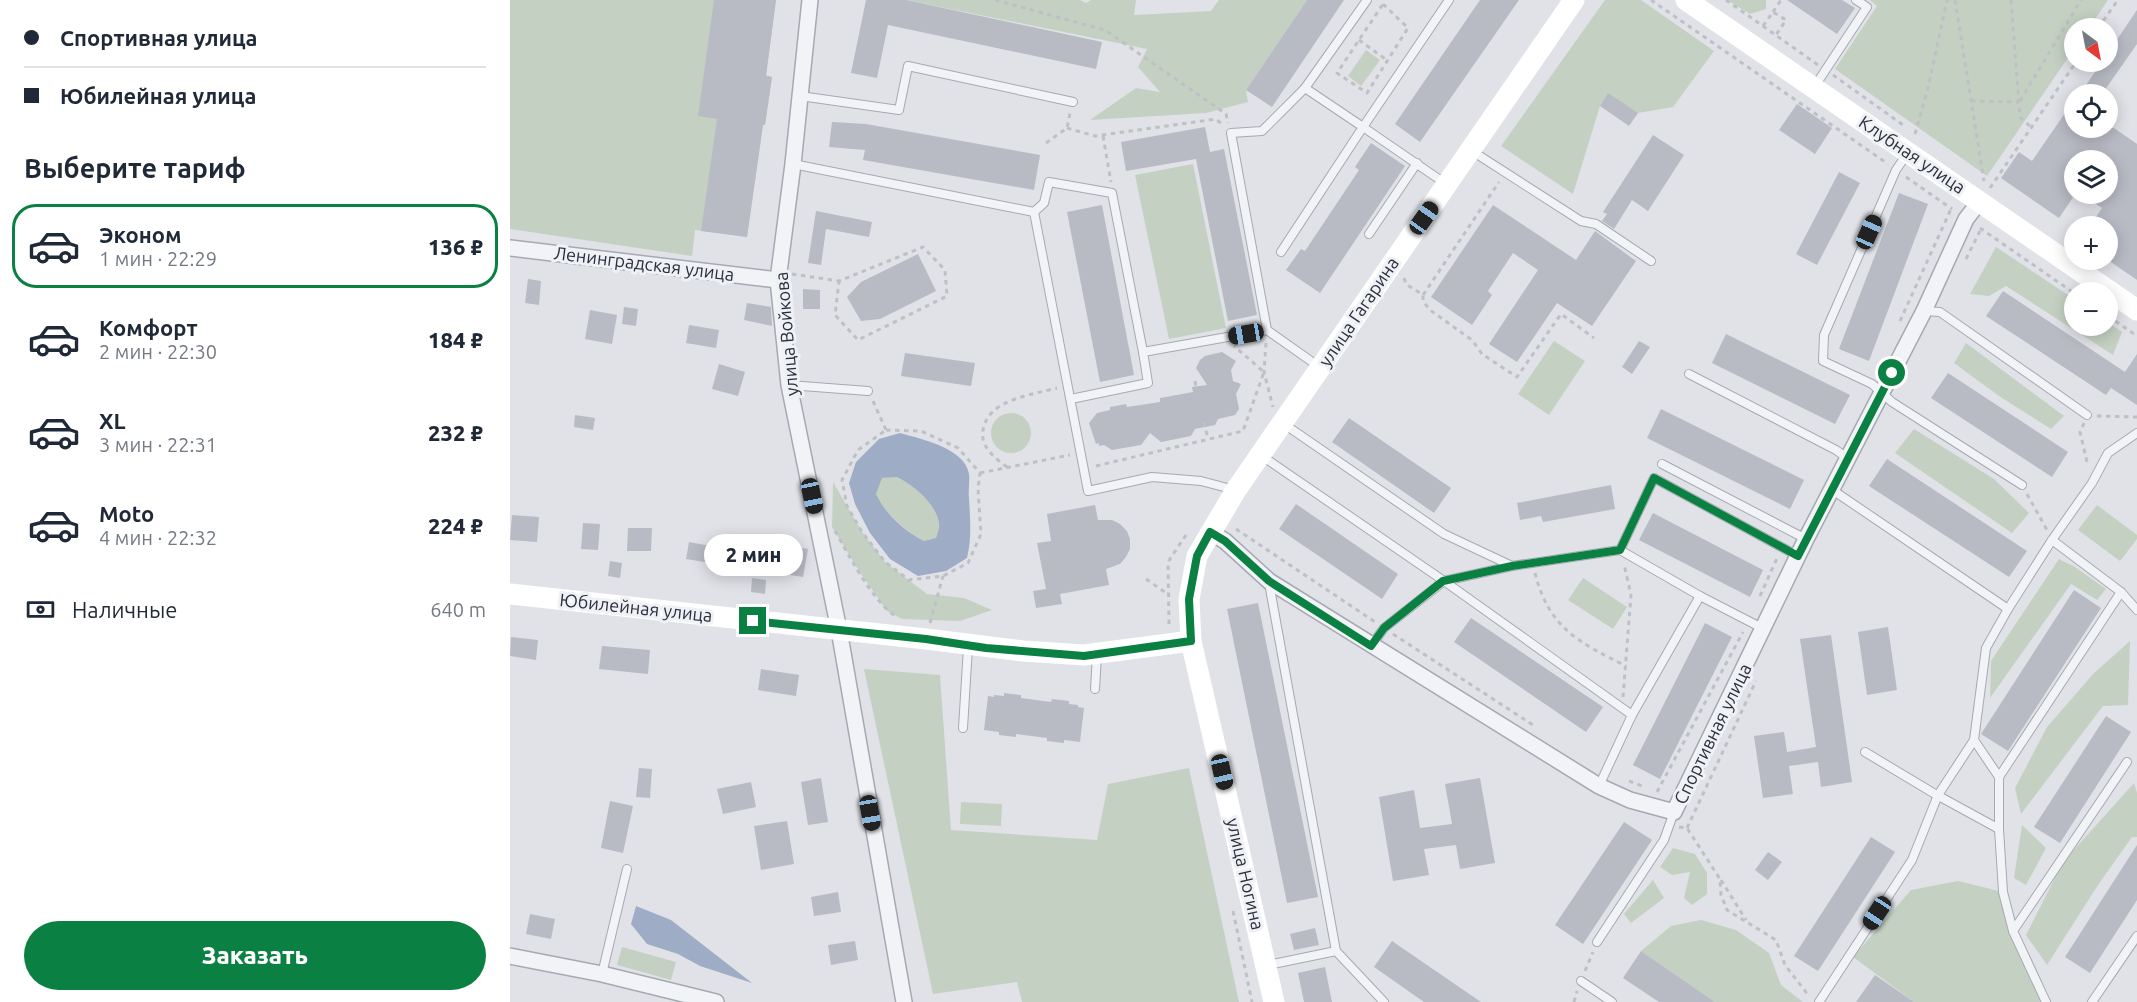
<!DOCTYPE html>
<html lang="ru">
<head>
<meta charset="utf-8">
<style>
	:root { --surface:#fff; --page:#f2f2f3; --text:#1f2937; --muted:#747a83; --line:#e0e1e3; --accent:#0b8043 }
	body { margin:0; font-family:Ubuntu,sans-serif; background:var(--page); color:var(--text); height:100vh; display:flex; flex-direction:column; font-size:22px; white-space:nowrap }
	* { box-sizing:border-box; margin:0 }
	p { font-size:20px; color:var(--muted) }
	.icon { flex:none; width:33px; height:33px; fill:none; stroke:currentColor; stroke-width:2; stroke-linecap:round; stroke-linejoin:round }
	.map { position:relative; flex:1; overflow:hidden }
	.panel { display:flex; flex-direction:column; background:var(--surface); width:510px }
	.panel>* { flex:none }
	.hud { display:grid; align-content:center; height:132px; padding:0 24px; background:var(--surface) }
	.needle { width:39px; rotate:148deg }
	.buttons { position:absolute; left:1554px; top:18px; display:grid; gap:12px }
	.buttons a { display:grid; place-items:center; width:54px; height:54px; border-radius:50%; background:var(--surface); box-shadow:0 3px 15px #0003; font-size:30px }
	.end { position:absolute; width:27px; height:27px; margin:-14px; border:8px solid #0b8043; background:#fff; box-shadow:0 0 0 3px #fff }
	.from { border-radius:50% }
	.bubble { position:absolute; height:42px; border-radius:21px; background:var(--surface); box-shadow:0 3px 15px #0003; font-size:20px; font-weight:800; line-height:42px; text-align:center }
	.car { position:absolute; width:18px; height:36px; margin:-18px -9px; border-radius:8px; box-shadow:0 0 4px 2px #0007; background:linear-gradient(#222 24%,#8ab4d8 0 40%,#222 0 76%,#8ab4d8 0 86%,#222 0) }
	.hud b { display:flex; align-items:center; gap:21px; height:57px; font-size:22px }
	.hud b+b { border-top:2px solid var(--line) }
	.hud i { width:15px; height:15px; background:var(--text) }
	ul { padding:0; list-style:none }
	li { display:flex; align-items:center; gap:18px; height:84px; margin:0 12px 9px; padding:0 12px; border:3px solid transparent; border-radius:24px }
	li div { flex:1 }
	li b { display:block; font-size:22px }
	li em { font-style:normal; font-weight:800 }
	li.current { border-color:var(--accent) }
	li>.icon { width:54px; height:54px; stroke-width:1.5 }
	h2 { padding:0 24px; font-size:27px; line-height:72px }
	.pay { display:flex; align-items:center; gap:15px; height:66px; padding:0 24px; font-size:22px }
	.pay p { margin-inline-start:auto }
	.cta { display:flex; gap:12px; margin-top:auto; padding:12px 24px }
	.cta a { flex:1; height:69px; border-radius:36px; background:var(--accent); color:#fff; font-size:24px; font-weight:800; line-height:69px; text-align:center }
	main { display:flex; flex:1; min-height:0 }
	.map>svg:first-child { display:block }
</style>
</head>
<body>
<main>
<section class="panel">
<div class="hud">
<b><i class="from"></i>Спортивная улица</b>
<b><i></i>Юбилейная улица</b>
</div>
<h2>Выберите тариф</h2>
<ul>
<li class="current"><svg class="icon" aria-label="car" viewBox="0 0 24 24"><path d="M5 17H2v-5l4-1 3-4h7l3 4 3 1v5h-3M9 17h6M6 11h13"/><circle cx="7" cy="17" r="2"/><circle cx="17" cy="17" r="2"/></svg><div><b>Эконом</b><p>1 мин · 22:29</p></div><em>136 ₽</em></li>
<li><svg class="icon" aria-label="car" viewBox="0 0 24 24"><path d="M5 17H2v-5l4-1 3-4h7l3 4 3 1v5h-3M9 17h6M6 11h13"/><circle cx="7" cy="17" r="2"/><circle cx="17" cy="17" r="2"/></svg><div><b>Комфорт</b><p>2 мин · 22:30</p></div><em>184 ₽</em></li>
<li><svg class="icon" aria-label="car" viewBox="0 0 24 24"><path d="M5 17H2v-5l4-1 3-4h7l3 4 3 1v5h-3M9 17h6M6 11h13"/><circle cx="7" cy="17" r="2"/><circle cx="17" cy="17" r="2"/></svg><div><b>XL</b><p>3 мин · 22:31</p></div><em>232 ₽</em></li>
<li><svg class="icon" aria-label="car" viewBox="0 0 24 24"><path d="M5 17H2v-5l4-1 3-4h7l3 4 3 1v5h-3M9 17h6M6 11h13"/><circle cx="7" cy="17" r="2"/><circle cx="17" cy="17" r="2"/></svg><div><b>Moto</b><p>4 мин · 22:32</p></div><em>224 ₽</em></li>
</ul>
<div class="pay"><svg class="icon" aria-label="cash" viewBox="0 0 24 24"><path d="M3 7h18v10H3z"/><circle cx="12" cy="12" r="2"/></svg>Наличные<p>640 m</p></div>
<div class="cta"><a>Заказать</a></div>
</section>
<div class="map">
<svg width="1627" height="1002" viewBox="0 0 1627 1002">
	<rect width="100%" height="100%" fill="#e0e2e8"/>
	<g fill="#c4d1c2">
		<polygon points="0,0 266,0 256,75 262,77 255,125 253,125 237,237 185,230 182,256 0,229"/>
		<polygon points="396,0 570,0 576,3 581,0 626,0 624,15 701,11 709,0 797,0 736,90 738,102 696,113 580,120 626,88 650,92 628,67 637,49"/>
		<polygon points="1095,0 1131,0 1204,51 1163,107 1128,113 1098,94 1090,106 1063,194 991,146"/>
		<polygon points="1217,0 1256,0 1256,9 1240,14"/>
		<polygon points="1360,0 1598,0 1579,28 1564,28 1564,49 1477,176 1325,69 1367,6"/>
		<polygon points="856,50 870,60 851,86 838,76"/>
		<polygon points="683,164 716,328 659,339 625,175"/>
		<polygon points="1486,247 1564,299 1564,326 1598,326 1598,322 1612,332 1603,355 1496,286 1479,296 1460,294"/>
		<polygon points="1044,341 1075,361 1039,415 1008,394"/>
		<polygon points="1456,343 1554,416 1541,429 1489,396 1444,363"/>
		<circle cx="501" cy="433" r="20"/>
		<polygon points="1404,429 1484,479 1519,513 1502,533 1385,453"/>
		<path d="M 387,477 C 403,485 427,504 429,524 C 430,528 427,534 426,538 L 414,541 C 394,530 376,515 365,494 L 372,478 Z"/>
		<polygon points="323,482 352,532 375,562 417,594 454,598 482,610 450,621 392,619 377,611 351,574 322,527"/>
		<polygon points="1587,505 1627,535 1627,539 1610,561 1568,530"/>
		<polygon points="1549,559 1565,567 1596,589 1587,600 1561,584 1480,698 1481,661"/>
		<polygon points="1073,578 1117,607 1103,629 1058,600"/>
		<polygon points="1620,641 1618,705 1593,706 1511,814 1505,788 1537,727 1584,673"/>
		<polygon points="354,669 430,675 441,830 587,840 598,784 679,768 729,1002 512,1002 507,982 423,994"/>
		<polygon points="1624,783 1627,793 1627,837 1622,837 1588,885 1537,965 1516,935 1553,862"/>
		<polygon points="451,802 492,804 491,826 450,824"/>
		<polygon points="1512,825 1536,848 1516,885 1504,878"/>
		<polygon points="1163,848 1185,854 1197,873 1197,894 1182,905 1174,898 1180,872 1162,875 1150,867"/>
		<polygon points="1143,880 1154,898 1121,923 1114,914"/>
		<polygon points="1448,881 1493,892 1503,931 1536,1002 1404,1002 1343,957 1401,890"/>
		<polygon points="1191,920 1226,930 1259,953 1271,985 1293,1002 1205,1002 1131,951 1161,926"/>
		<polygon points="112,947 166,962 161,980 107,965"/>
	</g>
	<g fill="#9eacc5" fill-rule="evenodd">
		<path d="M 390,433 C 411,439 455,448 459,474 C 460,482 458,490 459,498 C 460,519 462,537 457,558 L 436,571 L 408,576 L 380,559 L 360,533 L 345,504 L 339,483 L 346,462 L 369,439 ZM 387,477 C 403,485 427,504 429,524 C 430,528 427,534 426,538 L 414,541 C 393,530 376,515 366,494 L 372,478 Z"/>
		<polygon points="126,906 161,920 242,983 190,966 168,954 137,944 121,924"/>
	</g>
	<g fill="#b8bbc4">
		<polygon points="204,0 266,0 256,76 262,77 255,125 253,125 237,237 191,231 207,119 188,116"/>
		<polygon points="356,0 396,0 592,42 586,69 378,25 367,78 341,73"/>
		<polygon points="797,0 834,0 762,107 736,90"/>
		<polygon points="970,0 1009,0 910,142 885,124"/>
		<polygon points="1277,0 1332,0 1345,8 1327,34"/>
		<polygon points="1627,10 1627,44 1592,94 1590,94 1576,85 1592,62 1598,62 1598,53"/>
		<polygon points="1098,93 1128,113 1119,126 1090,106"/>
		<polygon points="1564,100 1564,128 1604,128 1627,144 1627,280 1598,260 1598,226 1580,226 1592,208 1571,194 1598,194 1598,160 1564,160 1564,196 1549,218 1491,178 1509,152 1522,161"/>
		<polygon points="1287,104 1322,128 1305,154 1269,130"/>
		<polygon points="322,122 356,124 530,155 524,190 353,160 355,150 319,147"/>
		<polygon points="695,127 700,152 714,149 747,315 718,321 686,159 616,171 611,142"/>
		<polygon points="1143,135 1174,155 1138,211 1122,200 1104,229 1092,221 1097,214 1093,212"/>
		<polygon points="861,143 895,166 810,293 776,270 791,249 795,251 849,170 845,167"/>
		<polygon points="1329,172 1350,183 1307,265 1286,254"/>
		<polygon points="1389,193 1418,204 1359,361 1329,349"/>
		<polygon points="592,205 624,375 590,382 557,212"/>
		<polygon points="983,205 1066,260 1085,231 1126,261 1082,326 1047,303 1007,362 979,344 1028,270 1003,253 978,291 982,295 962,325 921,297"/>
		<polygon points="306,211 362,222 359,237 316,229 311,265 298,263"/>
		<polygon points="408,254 426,291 370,319 351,321 337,297 351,282"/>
		<polygon points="18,279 31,281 29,305 15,303"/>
		<polygon points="293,289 310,290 310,309 293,309"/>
		<polygon points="1493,291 1615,372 1627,354 1627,405 1601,388 1596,395 1476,316"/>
		<polygon points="237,303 261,307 262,326 234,320"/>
		<polygon points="114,307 128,309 126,326 112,324"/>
		<polygon points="80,310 107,315 102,344 75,339"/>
		<polygon points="179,325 209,330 206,348 176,343"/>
		<polygon points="1216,334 1340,395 1325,424 1202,363"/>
		<polygon points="1129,341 1140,347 1122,374 1112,367"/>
		<polygon points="712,352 726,361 721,370 723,381 731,384 726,394 729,409 725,415 708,419 705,425 685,429 681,436 651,442 640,433 631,445 602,450 594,445 589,446 589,443 586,444 579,423 587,413 600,410 600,407 616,404 617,407 650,402 650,398 683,392 682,387 697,385 686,368 690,360 695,356"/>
		<polygon points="395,353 465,363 461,386 391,376"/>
		<polygon points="209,364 235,372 228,396 202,389"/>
		<polygon points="1438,373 1558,452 1542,477 1421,398"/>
		<polygon points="1151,409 1294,480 1280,509 1137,438"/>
		<polygon points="65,415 85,418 83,430 64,427"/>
		<polygon points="839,418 941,488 924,513 822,442"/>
		<polygon points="1377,459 1517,551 1499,577 1359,486"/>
		<polygon points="1101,485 1105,509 1033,522 1031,516 1010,520 1007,503"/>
		<polygon points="786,504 888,574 872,599 769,529"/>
		<polygon points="585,505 588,520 602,520 610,524 617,531 620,539 620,549 616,557 610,564 596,569 599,585 550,594 552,604 526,608 523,591 536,589 527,543 541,541 537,514"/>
		<polygon points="1143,513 1253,570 1240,597 1129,540"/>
		<polygon points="2,515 29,517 27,542 0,540"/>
		<polygon points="73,523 90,524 88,550 71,549"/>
		<polygon points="118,528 142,528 141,551 117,551"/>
		<polygon points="179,542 222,550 219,566 176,559"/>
		<polygon points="273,545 298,549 293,577 268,573"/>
		<polygon points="100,561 112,563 110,578 98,576"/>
		<polygon points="242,578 256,580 255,594 241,592"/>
		<polygon points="1564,590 1591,608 1498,751 1471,734"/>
		<polygon points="748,603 808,897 777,903 717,609"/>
		<polygon points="961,618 1093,707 1076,732 944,642"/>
		<polygon points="1195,623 1222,637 1150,779 1123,765"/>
		<polygon points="1378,627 1387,690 1357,695 1348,632"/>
		<polygon points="1321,635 1342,782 1311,787 1308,762 1279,766 1283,794 1253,798 1244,736 1274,732 1277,752 1306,747 1290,639"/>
		<polygon points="1,637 28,640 26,660 0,656"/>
		<polygon points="92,646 140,650 138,674 89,669"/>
		<polygon points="251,669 289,675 286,696 248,690"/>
		<polygon points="494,693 511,695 511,698 541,702 542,699 559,701 559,704 568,705 568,707 574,708 570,742 554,740 554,743 545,742 537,741 537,738 506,734 506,737 489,735 489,732 474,730 478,696 484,697 484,695 494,696"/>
		<polygon points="1596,716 1621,732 1550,843 1524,827"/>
		<polygon points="129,768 142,769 140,798 126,797"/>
		<polygon points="311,778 318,822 298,825 291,782"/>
		<polygon points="970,778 985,863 950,869 946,845 914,849 919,875 883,881 869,797 904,790 910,828 942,824 935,784"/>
		<polygon points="241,782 246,807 213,814 207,789"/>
		<polygon points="100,801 123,806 113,853 91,848"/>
		<polygon points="277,821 284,864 251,870 244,826"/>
		<polygon points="1114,822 1142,840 1073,944 1045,925"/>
		<polygon points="1361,837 1385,852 1308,971 1284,956"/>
		<polygon points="1627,845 1627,900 1580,973 1555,957"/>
		<polygon points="1258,852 1272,862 1258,880 1245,870"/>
		<polygon points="328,892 331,912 304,916 301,897"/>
		<polygon points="20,914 45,919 41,939 16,934"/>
		<polygon points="805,928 809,945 784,950 780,934"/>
		<polygon points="345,941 348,960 321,965 318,945"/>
		<polygon points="882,941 971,1002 914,1002 864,967"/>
		<polygon points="1131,951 1205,1002 1149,1002 1113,978"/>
		<polygon points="815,967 822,1002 794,1002 788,973"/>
		<polygon points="1365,975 1404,1002 1346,1002"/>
	</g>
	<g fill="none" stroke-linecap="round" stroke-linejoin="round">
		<defs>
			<g id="lane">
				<polyline points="1305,86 1357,7 1346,0"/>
				<polyline points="795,88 752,131 721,133 757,330 808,366"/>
				<polyline points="290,96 389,110 398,66 563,102"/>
				<polyline points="962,151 1071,221 1086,224 1141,261"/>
				<polyline points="1397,154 1386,170 1314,335 1313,361 1362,384 1382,402 1512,485"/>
				<polyline points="283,164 524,212 578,491 642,477 691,481 725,490"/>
				<polyline points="936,184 853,127 939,0"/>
				<polyline points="524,212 534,203 539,182 602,193 633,352"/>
				<polyline points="859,234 907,163"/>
				<polyline points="771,252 853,127 795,88 857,0"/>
				<polyline points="1414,311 1430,312 1577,415"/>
				<polyline points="1179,374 1326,450 1337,458"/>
				<polyline points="279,385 358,391"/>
				<polyline points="561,399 638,383 633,352 757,330"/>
				<polyline points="774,424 934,534 1002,566"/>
				<polyline points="752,456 934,581 1122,715"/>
				<polyline points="1152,464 1296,539"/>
				<polyline points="1321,489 1498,609"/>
				<polyline points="1542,540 1611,592 1627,610"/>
				<polyline points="1110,550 1144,478 1288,556"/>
				<polyline points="759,583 826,951"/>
				<polyline points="861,646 874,628 934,581 1002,566 1110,550 1190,596 1254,629"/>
				<polyline points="585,689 587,655"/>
				<polyline points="453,728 458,647"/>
				<polyline points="1355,752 1425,794 1489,829"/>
				<polyline points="1489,777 1464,740 1476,648 1498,609 1542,540 1582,483 1598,453 1627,433"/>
				<polyline points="1089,786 1122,715 1190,596"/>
				<polyline points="1503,931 1493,892 1489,829 1489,777 1611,592"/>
				<polyline points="1087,942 1154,840 1164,812"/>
				<polyline points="758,965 826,951 874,1002"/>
				<polyline points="92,974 117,869"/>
				<polyline points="1071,981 1102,1002"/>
				<polyline points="1309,1002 1402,860 1428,795 1464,740"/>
				<polyline points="1536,1002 1503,931 1617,762"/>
				<polyline points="1582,1002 1627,936"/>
			</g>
			<g id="street">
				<polyline points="300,0 283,164 268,280 279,385 329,630 394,1002"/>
				<polyline points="0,248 268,280"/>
				<polyline points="700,532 715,541 759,581 1089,786 1120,800 1164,812 1296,539 1414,311 1456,219 1470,201"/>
				<polyline points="0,956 92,974 206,1002"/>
			</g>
		</defs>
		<use href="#lane" stroke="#a6a9b1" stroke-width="10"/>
		<use href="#street" stroke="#a6a9b1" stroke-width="18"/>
		<g stroke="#bec0c6" stroke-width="3" stroke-dasharray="4.5 4.5" stroke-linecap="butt">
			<polyline points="485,0 595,30 716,114 718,123"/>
			<polyline points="1141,0 1378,164"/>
			<polyline points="1216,0 1308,65"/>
			<polyline points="1445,0 1474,181"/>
			<polyline points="1501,0 1510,117 1521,127"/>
			<polygon points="873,4 898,28 857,93 827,73"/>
			<polyline points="1263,12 1271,0"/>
			<polyline points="1253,26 1263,12 1276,20 1266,35"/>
			<polyline points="1588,28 1608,0"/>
			<polyline points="849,40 878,61"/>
			<polyline points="1323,75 1393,125"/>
			<polyline points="1461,101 1509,102"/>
			<polyline points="1510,101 1571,0"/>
			<polyline points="557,128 585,136 706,119 713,125"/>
			<polyline points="1405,134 1418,88 1437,0"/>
			<polyline points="593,136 601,182"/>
			<polyline points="536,143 557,128 560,113"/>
			<polyline points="1396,177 1442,209"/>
			<polyline points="1480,188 1566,62"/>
			<polyline points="1470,228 1564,293"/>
			<polyline points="1456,259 1471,229"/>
			<polyline points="282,274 329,281 413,247 435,270 437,296 348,340 325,315 329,281"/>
			<polyline points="894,278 896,284 913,295 913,301 920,310 962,340 972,354 1007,377 1051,314 1084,338"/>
			<polyline points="913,295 989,182"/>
			<polyline points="1598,316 1627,336"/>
			<polyline points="1390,321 1441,209"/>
			<polyline points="756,343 754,372 763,407"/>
			<polyline points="1626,362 1627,361"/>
			<polyline points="685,381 686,387"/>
			<polyline points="363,401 376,430"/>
			<polyline points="1587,416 1627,417"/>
			<polyline points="694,422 698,439"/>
			<polyline points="1574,423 1570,432 1578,466"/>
			<polygon points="376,430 411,431 448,448 470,473 468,488 471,534 458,563 433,576 399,580 375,562 352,532 337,506 332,480 348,450"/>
			<polyline points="586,466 733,431 754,372 724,346"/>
			<path d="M 497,467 C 485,458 470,447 473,430 C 478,399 522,395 547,388"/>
			<polyline points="470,473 560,455"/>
			<polyline points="1517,494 1537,530"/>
			<polyline points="726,529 865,622"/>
			<path d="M 325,531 C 339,555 363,603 387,617"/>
			<path d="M 1025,573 C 1039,628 1068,642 1116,666"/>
			<polyline points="636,579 659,595"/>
			<polyline points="1250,596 1268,556"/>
			<polyline points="420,623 433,576"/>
			<polyline points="659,624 658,562 678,532"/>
			<polyline points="883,634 1023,725"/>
			<polyline points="1113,697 1121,595 1114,564"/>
			<polyline points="1119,781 1132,786"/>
			<polyline points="1147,792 1233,632"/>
			<polyline points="1169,827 1177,828 1210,879 1211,895 1217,910 1266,940 1275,965 1299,996"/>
			<polyline points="1177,828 1246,681"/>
			<polyline points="1211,880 1236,920"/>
			<polyline points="723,911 742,1002"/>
			<polyline points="1075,971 1083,952"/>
			<polyline points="1064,1002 1067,991"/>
		</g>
		<use href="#lane" stroke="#f2f3f6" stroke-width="8"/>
		<use href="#street" stroke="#f2f3f6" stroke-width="15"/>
		<g stroke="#fff" stroke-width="21">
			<polyline points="1176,0 1627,310"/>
			<polyline points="0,594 416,639 513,651 574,655 681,641"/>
			<polyline points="764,1002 681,641 679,599 687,556 726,490 1064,0"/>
		</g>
	</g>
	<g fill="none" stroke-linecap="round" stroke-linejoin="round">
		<polyline stroke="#0b8043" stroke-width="8" points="243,621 416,639 476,648 574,656 681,641 679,599 687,556 700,532 715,541 759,581 861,646 874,628 933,581 1002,566 1110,550 1144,478 1288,556 1382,373"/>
	</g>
	<g text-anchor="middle" stroke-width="6" stroke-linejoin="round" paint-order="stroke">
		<g font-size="18" fill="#2a2f3d" stroke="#eff1f5">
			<text transform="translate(1402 155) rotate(34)" y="6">Клубная улица</text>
			<text transform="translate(134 264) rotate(7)" y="6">Ленинградская улица</text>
			<text transform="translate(849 312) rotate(-56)" y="6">улица Гагарина</text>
			<text transform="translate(277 334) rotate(-95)" y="6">улица Войкова</text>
			<text transform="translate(126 608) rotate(6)" y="6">Юбилейная улица</text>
			<text transform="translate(1203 734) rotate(-64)" y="6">Спортивная улица</text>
			<text transform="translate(735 874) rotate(77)" y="6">улица Ногина</text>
		</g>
	</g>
</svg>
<div class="buttons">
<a><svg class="needle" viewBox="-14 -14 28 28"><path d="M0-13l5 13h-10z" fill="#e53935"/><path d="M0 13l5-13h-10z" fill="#747a83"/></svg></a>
<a><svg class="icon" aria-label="locate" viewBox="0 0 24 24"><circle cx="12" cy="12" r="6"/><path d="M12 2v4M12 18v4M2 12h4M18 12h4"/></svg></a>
<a><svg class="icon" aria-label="layers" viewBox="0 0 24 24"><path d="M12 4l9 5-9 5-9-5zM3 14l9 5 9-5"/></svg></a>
<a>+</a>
<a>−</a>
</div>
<i class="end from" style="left:1382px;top:373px"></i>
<i class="end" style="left:243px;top:621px"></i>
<div class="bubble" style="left:194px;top:534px;width:99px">2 мин</div>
<i class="car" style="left:914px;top:218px;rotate:35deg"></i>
<i class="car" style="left:1359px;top:232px;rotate:24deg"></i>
<i class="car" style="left:736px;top:334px;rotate:260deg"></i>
<i class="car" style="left:302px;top:496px;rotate:168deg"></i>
<i class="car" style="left:712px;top:772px;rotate:167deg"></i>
<i class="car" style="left:360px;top:813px;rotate:170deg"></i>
<i class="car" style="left:1367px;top:913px;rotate:213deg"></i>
</div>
</main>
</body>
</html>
